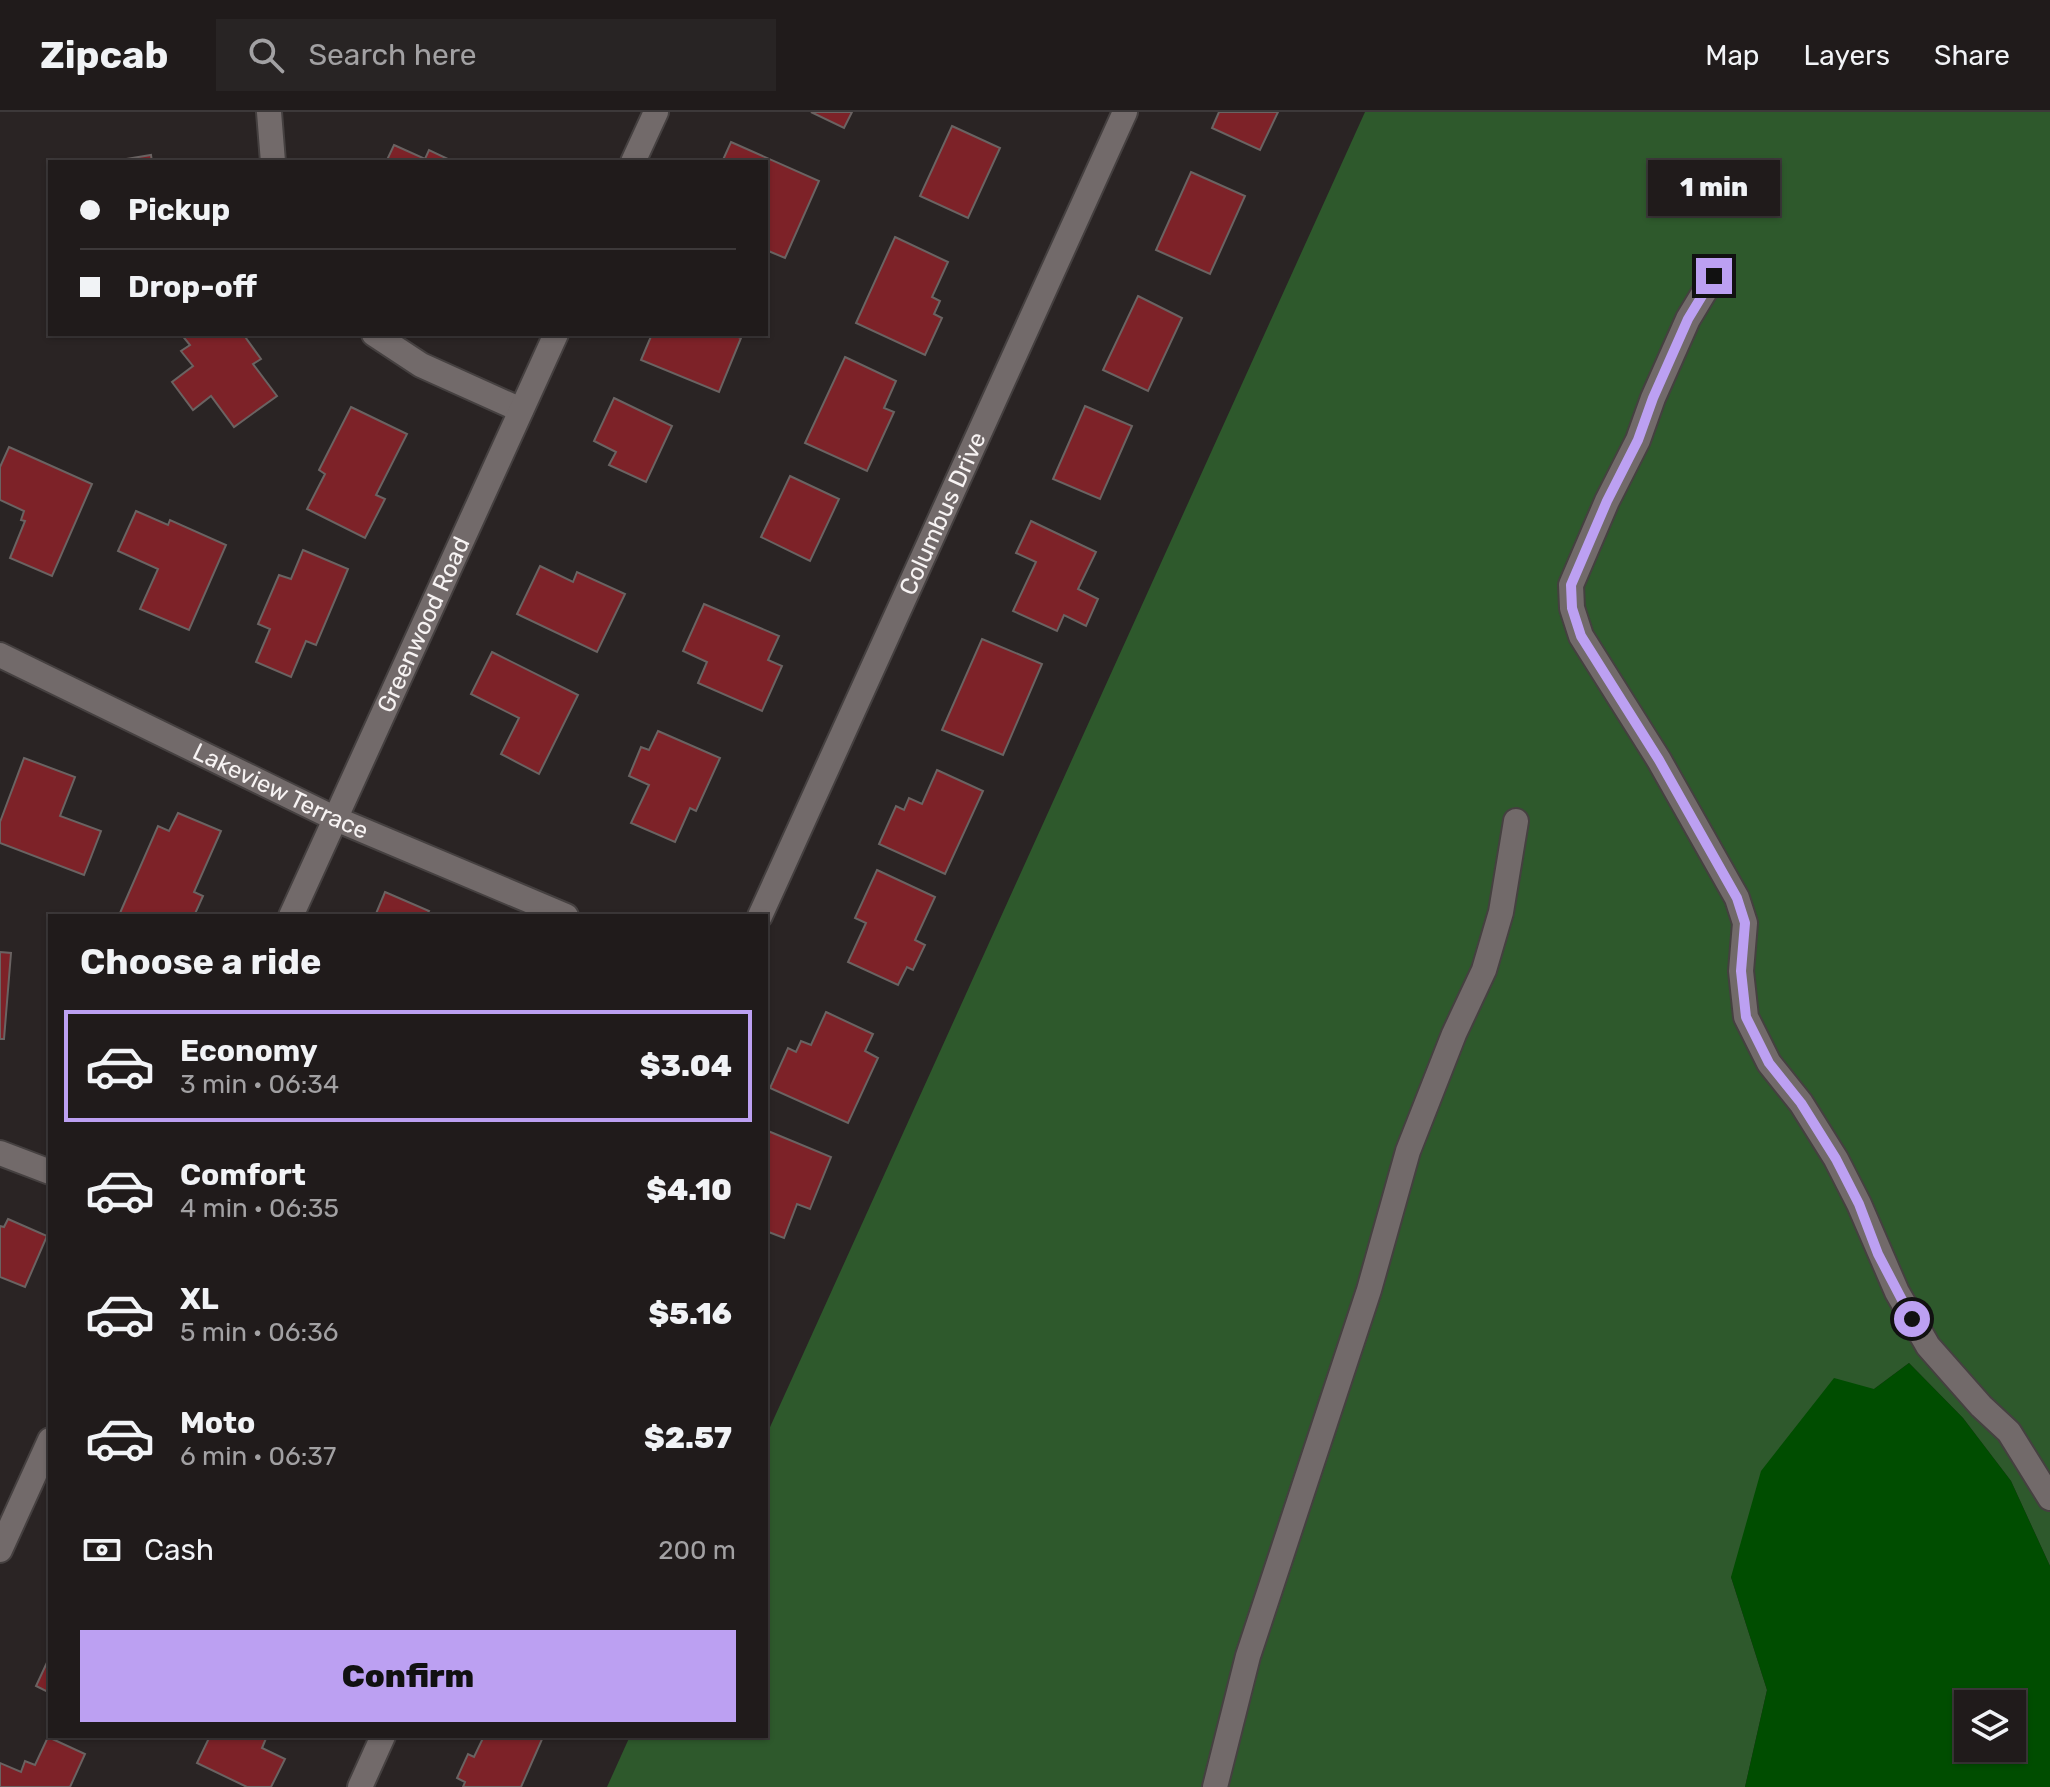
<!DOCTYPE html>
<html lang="en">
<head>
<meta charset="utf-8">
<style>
	:root { --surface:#201b1b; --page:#282424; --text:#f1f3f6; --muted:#a2a1a3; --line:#3d393a; --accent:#bca0f2 }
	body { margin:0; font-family:Rubik,sans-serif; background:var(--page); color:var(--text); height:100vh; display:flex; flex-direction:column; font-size:30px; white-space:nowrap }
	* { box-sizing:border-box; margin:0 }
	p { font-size:26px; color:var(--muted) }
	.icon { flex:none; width:44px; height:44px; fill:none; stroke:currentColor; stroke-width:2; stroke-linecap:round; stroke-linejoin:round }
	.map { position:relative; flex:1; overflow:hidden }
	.side { position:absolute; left:48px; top:802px; width:720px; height:824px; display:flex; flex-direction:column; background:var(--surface); border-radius:0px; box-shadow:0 2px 6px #0004,0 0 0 2px var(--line) }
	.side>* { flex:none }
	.guide { position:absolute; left:48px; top:48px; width:720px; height:176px; border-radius:0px; box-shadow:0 2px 6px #0004,0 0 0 2px var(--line); display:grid; align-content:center; height:176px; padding:0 32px; background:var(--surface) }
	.buttons { position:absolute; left:1954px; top:1578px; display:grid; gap:16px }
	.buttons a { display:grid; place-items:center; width:72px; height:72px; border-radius:0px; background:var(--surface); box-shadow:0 2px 6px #0004,0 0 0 2px var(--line); font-size:40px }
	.end { position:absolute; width:36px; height:36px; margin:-18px; border:10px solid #bca0f2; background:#111; box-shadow:0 0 0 4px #111 }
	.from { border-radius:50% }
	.bubble { position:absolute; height:56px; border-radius:0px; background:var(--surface); box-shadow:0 2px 6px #0004,0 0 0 2px var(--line); font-size:26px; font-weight:800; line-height:56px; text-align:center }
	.guide b { display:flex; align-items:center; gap:28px; height:76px; font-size:30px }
	.guide b+b { border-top:2px solid var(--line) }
	.guide i { width:20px; height:20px; background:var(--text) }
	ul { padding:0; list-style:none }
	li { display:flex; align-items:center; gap:24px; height:112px; margin:0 16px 12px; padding:0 16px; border:4px solid transparent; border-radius:0px }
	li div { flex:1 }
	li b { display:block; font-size:30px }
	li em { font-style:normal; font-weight:800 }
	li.active { border-color:var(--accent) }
	li>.icon { width:72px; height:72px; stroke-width:1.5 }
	h2 { padding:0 32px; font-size:36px; line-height:96px }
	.pay { display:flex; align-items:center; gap:20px; height:88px; padding:0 32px; font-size:30px }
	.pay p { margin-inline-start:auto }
	.cta { display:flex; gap:16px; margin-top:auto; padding:16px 32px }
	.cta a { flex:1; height:92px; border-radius:0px; background:var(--accent); color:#111; font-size:32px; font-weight:800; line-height:92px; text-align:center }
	header { display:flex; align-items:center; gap:48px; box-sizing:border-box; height:112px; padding:0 40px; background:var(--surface); border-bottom:2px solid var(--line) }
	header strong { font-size:38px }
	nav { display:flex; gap:44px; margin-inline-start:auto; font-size:28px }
	.search { width:560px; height:72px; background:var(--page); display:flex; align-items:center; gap:20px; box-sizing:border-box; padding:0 28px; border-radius:0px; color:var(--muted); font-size:30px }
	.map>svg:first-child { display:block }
</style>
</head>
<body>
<header>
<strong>Zipcab</strong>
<div class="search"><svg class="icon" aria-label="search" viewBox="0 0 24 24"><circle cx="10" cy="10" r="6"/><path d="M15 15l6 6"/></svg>Search here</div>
<nav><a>Map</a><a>Layers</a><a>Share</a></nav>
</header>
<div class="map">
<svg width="2050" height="1675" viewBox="0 0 2050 1675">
	<rect width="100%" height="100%" fill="#2a2424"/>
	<polygon fill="#2e592c" points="1365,0 2050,0 2050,1454 2011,1369 1963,1306 1909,1251 1874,1277 1731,1465 1767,1578 1745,1675 607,1675 630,1624 766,1624 766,1324"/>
	<path fill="#004d00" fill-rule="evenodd" d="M 1909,1251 L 1963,1306 L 2011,1369 L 2050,1454 L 2050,1675 L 1745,1675 L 1767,1578 L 1731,1465 L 1761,1359 L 1834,1266 L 1874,1277 ZM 1968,1592 L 2012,1592 L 2012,1636 L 1968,1636 Z"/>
	<g fill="#7d2228" stroke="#6a6362" stroke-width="2">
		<polygon points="811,0 852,0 844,16"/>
		<polygon points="1219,0 1278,0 1260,38 1212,16"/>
		<polygon points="952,14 1000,36 968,106 920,84"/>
		<polygon points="731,30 819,69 785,146 766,138 766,50 722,50"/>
		<polygon points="394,33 425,47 429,38 448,47 447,50 386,50"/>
		<polygon points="151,43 152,50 108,50"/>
		<polygon points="1191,60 1245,84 1210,162 1156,138"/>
		<polygon points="895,125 948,150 932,185 940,189 934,202 942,206 925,243 856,211"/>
		<polygon points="1138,184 1182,206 1148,279 1103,258"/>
		<polygon points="181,222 243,222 261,247 253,252 277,284 234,315 211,284 193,298 172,270 193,254 181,239 190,233"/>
		<polygon points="652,222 730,222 741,226 719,280 641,248"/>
		<polygon points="845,245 896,269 884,296 894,300 867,359 805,331"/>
		<polygon points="614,286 672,314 646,370 609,353 616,340 594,329"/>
		<polygon points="1085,294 1132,314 1100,387 1053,367"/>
		<polygon points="351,295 407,322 376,383 385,387 365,426 307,397 325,362 319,358"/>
		<polygon points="9,335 92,372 52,464 10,446 25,409 21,408 24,399 0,388 0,355"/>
		<polygon points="790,364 839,387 810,449 761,425"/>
		<polygon points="136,399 168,413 170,408 226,433 189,518 140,497 158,457 118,439"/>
		<polygon points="1031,409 1096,440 1078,477 1098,487 1086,514 1064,503 1057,519 1013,499 1036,450 1016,441"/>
		<polygon points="303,438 348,457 316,533 306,529 291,565 256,550 270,517 258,512 279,463 291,467"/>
		<polygon points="540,454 573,470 577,460 625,482 597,540 517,502"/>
		<polygon points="704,492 779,524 768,548 782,554 762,599 698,571 707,550 683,539"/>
		<polygon points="982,527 1042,552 1003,643 942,618"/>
		<polygon points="492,540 578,583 539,662 501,642 519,606 471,582"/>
		<polygon points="658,619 720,646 696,699 690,696 675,730 631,711 649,673 629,664 641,635 649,638"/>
		<polygon points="24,646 75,665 60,704 101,719 84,763 0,731 0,710"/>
		<polygon points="937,658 983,679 945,762 879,732 896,694 904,698 909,686 922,692"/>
		<polygon points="178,701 221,719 194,780 203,784 194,804 127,804 120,801 158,714 169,719"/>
		<polygon points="877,758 935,785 915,828 925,833 913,858 907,855 898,873 848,850 866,811 855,806"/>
		<polygon points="385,780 429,799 426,804 375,804"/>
		<polygon points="0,840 11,841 4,927 0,927"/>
		<polygon points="826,900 873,922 865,939 878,946 848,1011 770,976 788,936 796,940 801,929 811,933"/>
		<polygon points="768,1019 831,1045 810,1097 797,1092 784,1126 766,1119"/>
		<polygon points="8,1107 47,1124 25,1175 0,1165 0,1114 4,1115"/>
		<polygon points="50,1544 50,1581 36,1574"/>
		<polygon points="210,1624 267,1624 262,1636 285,1647 271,1675 247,1675 197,1651"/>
		<polygon points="484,1624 543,1625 521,1675 463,1675 465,1670 457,1666 468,1642 474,1645"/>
		<polygon points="48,1625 85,1642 70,1675 0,1675 0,1651 21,1660 25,1649 35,1653"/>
	</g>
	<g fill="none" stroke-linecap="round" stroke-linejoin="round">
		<defs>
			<g id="minor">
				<polyline points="269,0 273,50"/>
				<polyline points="633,50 656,0"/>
				<polyline points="1714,164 1688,207 1653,286 1638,328 1607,389 1571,473 1572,496 1581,524 1659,648 1737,786 1745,811 1741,859 1746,905 1769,951 1801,991 1836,1047 1859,1092 1897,1180 1928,1234 1981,1294 2009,1320 2050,1386"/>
				<polyline points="374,222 421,253 521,298"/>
				<path id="s1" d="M 0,543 L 336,707 L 566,804"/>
				<path id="s2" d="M 291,804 L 556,222"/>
				<path id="s3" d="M 760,804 L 1125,0"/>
				<polyline points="0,1041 50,1060"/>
				<polyline points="0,1438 50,1328"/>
				<polyline points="360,1675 383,1624"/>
				<polyline points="1215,1675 1248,1544 1369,1178 1408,1039 1454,922 1484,858 1501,800 1516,709"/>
			</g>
		</defs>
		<use href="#minor" stroke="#454040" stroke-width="28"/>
		<use href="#minor" stroke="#726a6a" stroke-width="24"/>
	</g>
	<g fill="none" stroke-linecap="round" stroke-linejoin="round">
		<polyline stroke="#bca0f2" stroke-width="10" points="1714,164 1688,207 1653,286 1638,328 1607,389 1571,473 1572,496 1581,524 1659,648 1737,786 1745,811 1741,859 1746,905 1769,951 1801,991 1836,1047 1859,1092 1878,1142 1912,1207"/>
	</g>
	<g text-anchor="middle" stroke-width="6" stroke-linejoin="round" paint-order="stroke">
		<g font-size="24" fill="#f7f3f3" stroke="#2a2424">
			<text dy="8" stroke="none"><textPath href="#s3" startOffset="442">Columbus Drive</textPath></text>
			<text dy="8" stroke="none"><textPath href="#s2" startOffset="320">Greenwood Road</textPath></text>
			<text dy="8" stroke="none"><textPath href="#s1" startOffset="312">Lakeview Terrace</textPath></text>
		</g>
	</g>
</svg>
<div class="buttons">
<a><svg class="icon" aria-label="layers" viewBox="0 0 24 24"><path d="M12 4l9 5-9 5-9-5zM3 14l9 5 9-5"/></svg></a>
</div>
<i class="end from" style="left:1912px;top:1207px"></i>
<i class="end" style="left:1714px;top:164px"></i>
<div class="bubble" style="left:1648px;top:48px;width:132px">1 min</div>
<div class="guide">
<b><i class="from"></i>Pickup</b>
<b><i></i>Drop-off</b>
</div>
<section class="side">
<h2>Choose a ride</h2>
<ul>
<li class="active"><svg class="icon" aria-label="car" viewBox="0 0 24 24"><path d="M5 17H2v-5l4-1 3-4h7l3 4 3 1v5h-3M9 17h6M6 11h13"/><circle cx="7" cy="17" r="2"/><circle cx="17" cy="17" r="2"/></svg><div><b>Economy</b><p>3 min · 06:34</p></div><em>$3.04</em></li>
<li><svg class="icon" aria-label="car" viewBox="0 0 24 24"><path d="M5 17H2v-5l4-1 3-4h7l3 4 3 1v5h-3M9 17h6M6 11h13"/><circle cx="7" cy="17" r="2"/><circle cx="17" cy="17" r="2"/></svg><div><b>Comfort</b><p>4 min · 06:35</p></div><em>$4.10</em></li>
<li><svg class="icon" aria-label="car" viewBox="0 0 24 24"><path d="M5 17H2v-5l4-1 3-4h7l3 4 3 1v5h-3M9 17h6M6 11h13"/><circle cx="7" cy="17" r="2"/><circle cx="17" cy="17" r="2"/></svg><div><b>XL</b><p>5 min · 06:36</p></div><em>$5.16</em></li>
<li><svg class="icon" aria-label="car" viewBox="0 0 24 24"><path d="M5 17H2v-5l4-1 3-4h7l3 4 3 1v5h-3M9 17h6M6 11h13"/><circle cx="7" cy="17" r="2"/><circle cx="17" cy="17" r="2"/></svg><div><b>Moto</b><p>6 min · 06:37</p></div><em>$2.57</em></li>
</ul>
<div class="pay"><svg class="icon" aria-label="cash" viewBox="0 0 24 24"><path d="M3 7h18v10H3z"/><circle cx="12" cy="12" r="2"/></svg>Cash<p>200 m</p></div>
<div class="cta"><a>Confirm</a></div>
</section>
</div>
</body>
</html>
